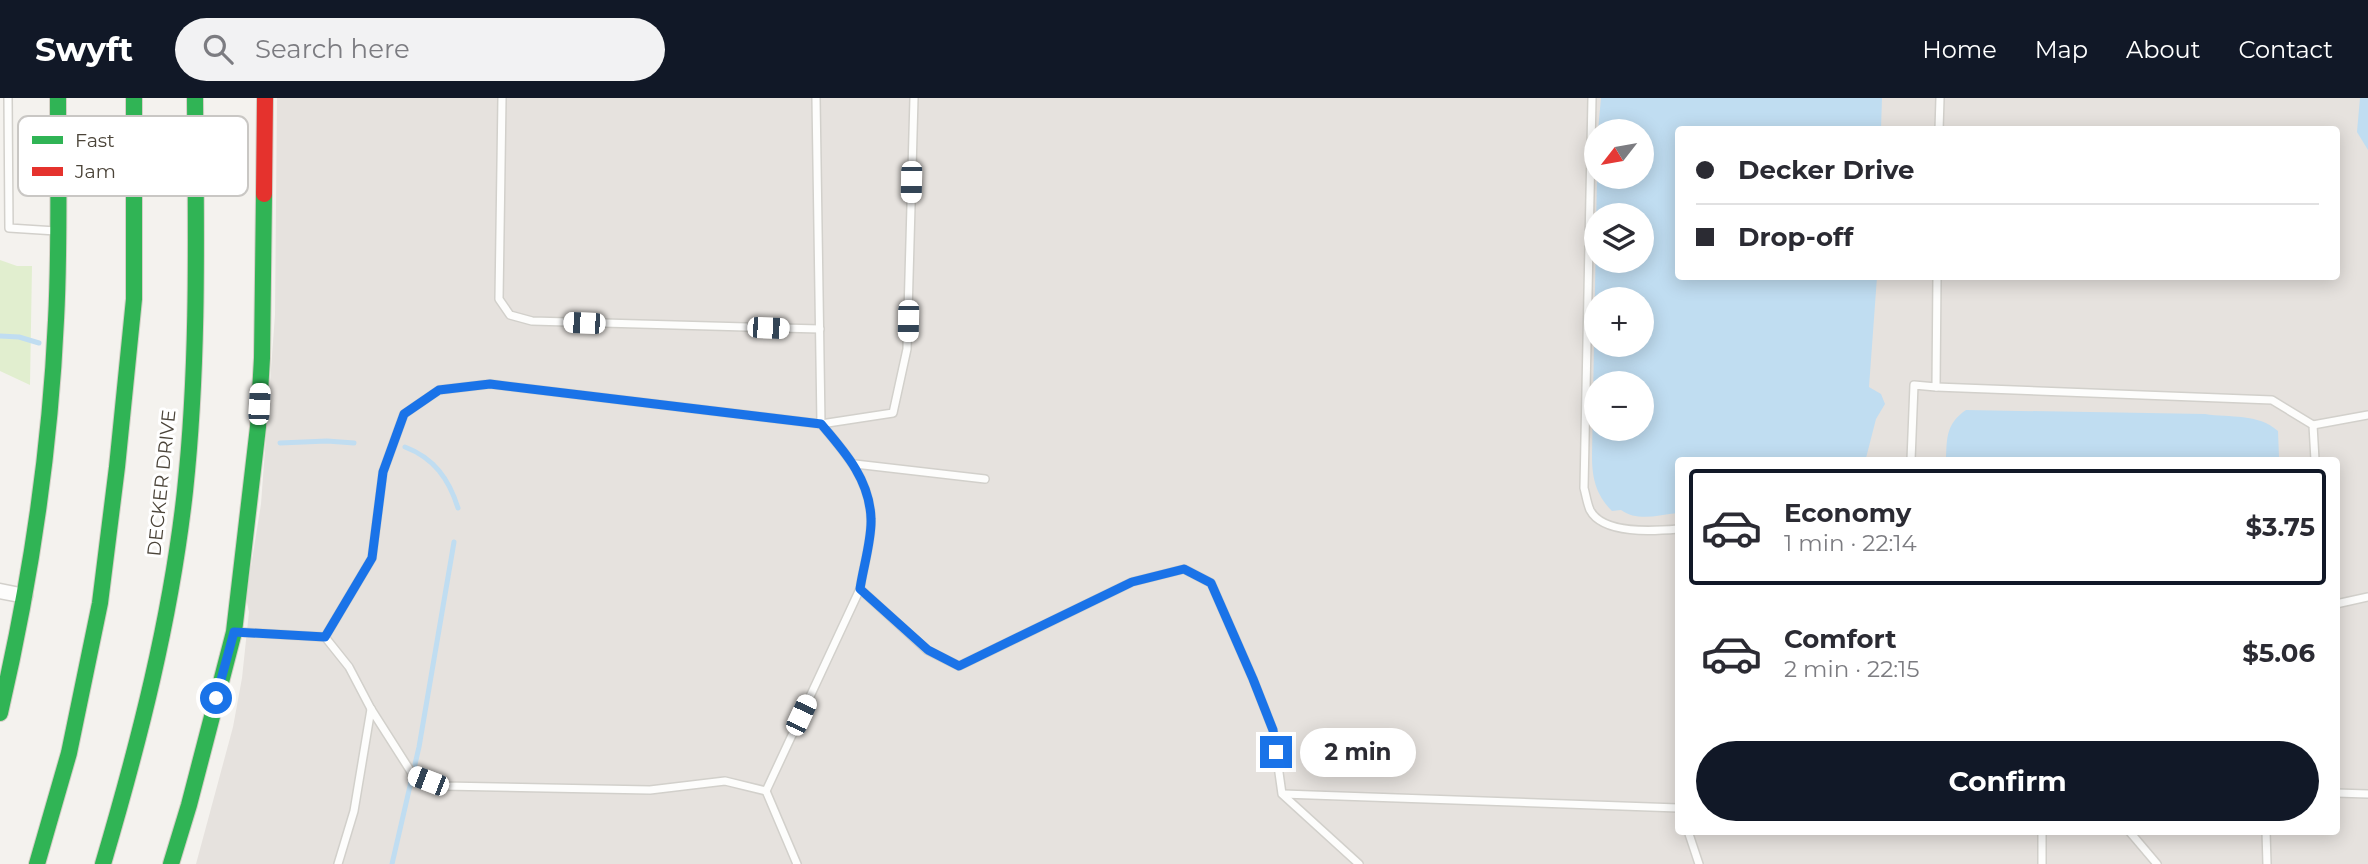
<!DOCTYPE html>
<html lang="en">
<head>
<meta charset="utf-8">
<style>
	:root { --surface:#fff; --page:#f2f2f3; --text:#2b2b33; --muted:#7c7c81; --line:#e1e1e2; --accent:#111827 }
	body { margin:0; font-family:Montserrat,sans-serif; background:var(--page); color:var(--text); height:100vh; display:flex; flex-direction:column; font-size:26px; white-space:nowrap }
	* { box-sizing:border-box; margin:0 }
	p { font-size:23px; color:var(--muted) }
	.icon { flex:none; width:38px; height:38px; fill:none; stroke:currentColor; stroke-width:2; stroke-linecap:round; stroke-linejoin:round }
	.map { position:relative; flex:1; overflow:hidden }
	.details { position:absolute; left:1675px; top:359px; width:665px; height:378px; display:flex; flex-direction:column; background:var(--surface); border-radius:7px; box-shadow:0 4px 18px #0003 }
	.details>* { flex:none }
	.hud { position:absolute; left:1675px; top:28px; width:665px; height:154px; border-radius:7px; box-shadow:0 4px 18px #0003; display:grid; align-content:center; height:154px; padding:0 21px; background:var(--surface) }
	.needle { width:46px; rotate:239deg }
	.controls { position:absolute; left:1584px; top:21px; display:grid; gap:14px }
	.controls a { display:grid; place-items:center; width:70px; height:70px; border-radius:50%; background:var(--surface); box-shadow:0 4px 18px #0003; font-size:35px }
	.end { position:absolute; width:32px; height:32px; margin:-16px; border:9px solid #1a73e8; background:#fff; box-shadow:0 0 0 4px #fff }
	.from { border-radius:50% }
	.bubble { position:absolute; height:49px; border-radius:24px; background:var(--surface); box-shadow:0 4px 18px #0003; font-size:23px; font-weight:700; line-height:49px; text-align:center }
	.car { position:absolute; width:21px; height:42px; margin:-21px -10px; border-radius:9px; box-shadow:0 0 5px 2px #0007; background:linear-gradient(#fff 24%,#345 0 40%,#fff 0 76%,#345 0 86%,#fff 0) }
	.hud b { display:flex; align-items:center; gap:24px; height:66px; font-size:26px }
	.hud b+b { border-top:2px solid var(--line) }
	.hud i { width:18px; height:18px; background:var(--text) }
	ul { padding:12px 0 0; list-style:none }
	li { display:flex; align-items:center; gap:21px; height:116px; margin:0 14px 10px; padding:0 7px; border:4px solid transparent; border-radius:7px }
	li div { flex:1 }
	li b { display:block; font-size:26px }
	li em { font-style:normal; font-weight:700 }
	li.on { border-color:var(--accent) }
	li>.icon { width:63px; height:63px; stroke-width:1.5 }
	.cta { display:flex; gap:14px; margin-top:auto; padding:14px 21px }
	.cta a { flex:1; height:80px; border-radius:42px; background:var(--accent); color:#fff; font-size:28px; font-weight:700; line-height:80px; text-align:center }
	header { display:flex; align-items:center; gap:42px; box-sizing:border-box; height:98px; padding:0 35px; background:var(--accent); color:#fff }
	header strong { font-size:33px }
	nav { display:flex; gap:38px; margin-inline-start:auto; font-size:24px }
	.search { width:490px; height:63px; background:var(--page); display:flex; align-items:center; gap:18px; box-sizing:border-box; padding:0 24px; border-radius:38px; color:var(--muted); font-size:26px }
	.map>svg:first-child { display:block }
</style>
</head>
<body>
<header>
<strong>Swyft</strong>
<div class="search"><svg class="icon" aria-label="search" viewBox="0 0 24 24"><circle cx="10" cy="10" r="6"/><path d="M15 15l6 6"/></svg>Search here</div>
<nav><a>Home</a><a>Map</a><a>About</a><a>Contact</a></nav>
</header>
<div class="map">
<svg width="2368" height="766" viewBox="0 0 2368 766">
	<rect width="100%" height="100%" fill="#f4f2ee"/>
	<path fill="#e6e2de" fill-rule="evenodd" d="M 277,0 L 2368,0 L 2368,766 L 196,766 L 233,629 L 242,580 L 249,514 L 246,500 L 261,406 L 275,217 ZM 1678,32 L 2336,32 L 2336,178 L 1678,178 ZM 1596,33 L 1642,33 L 1642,79 L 1596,79 ZM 1596,117 L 1642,117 L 1642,163 L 1596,163 ZM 1596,201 L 1642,201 L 1642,247 L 1596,247 ZM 1596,285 L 1642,285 L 1642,331 L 1596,331 ZM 1678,362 L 2336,362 L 2336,733 L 1678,733 Z"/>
	<polygon fill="#e1eecf" points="0,162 17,168 32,168 30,287 0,273"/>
	<g fill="#c0ddf1" fill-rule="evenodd">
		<path d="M 1601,0 L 1882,0 L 1881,31 L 1678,32 L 1678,178 L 1877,179 L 1869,289 L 1881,296 L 1885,306 L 1876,321 L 1866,360 L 1861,362 L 1678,362 L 1678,415 C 1658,417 1638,424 1621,412 L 1612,413 C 1596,397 1592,380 1592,358 L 1597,79 L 1642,79 L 1642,33 L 1598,33 ZM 1596,117 L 1642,117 L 1642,163 L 1596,163 ZM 1596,201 L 1642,201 L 1642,247 L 1596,247 ZM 1596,285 L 1642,285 L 1642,331 L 1596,331 Z"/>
		<polygon points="2360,0 2368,0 2368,52 2357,34"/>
		<path d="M 1966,312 L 2205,316 C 2230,320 2258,315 2278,333 L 2279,359 L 2279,362 L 1946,362 C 1947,339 1946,326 1966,312 Z"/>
	</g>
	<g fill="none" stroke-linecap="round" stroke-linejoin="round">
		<g stroke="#c0ddf1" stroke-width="5">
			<polyline points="0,238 19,239 39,245"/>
			<polyline points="280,345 327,343 354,345"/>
			<path d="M 405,349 C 434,360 449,381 458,410"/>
			<polyline points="392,766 419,649 454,444"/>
		</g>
		<defs>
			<g id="lane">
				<polyline points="8,0 9,130 56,133"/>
				<polyline points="502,0 499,201 510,217 532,223 820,231"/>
				<path d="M 816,0 L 821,326 C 845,354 870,382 871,421 C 872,441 863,470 860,491 L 927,552 L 959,568 L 1132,484 L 1184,471 L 1211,485 L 1253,581 L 1273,632 L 1282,696 L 1359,766"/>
				<path d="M 1592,0 L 1584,390 C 1586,397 1587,405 1590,412 C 1603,437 1655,433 1678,431"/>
				<polyline points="1939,32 1940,0"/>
				<polyline points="1936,289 2272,302 2313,327 2315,362"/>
				<polyline points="2313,327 2368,317"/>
				<polyline points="1911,362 1914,287 1936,289 1937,178"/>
				<polyline points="855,366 985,381"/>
				<polyline points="2336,506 2368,499"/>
				<polyline points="237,534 325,539 349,569 371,611 413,677 443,688 650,692 725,683 766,693 797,766"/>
				<polyline points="325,539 372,460 383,374 404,316 439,292 490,286 821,326 893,315 907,251 914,0"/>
				<polyline points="766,693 860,491"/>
				<polyline points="2336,695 2368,696"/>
				<polyline points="1283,696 1678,710"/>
				<polyline points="1688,733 1699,766"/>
				<polyline points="2129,733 2157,766"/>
				<polyline points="2266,733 2267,766"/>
				<polyline points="338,766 354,713 371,611"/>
				<polyline points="2042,766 2042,733"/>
			</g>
			<polyline id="street" points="0,493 25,498"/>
			<g id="fast">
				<path d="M 0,615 C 30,486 50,355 56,222 C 60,148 58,74 58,0"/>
				<polyline points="37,766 69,655 100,505 117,369 134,201 134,0"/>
				<path d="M 103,766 C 139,644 171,520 185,393 C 199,263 196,131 195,0"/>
				<polyline points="171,766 189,707 234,534 258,329 262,260 264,96"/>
			</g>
			<polyline id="jam" points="264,96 265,0"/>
		</defs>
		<use href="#lane" stroke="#d2d0cb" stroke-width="10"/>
		<use href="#street" stroke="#d2d0cb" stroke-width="17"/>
		<use href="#fast" stroke="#d3cfc5" stroke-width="18"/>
		<use href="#jam" stroke="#d3cfc5" stroke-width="18"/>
		<use href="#lane" stroke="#fdfdfc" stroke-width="7"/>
		<use href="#street" stroke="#fdfdfc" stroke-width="14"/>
		<use href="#fast" stroke="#30b455" stroke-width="16"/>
		<use href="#jam" stroke="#e5322d" stroke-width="16"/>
	</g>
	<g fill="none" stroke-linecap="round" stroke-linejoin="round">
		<path stroke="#1a73e8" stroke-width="9" d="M 216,600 L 234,534 L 325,539 L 372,460 L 383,374 L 404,316 L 439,292 L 490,286 L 821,326 C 845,354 870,382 871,421 C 872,441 863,470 860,491 L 928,552 L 959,568 L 1132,484 L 1184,471 L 1211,485 L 1253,581 L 1273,632 L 1276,654"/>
	</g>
	<g text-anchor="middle" stroke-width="6" stroke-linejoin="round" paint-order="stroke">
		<g font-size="19" fill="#4b4439" stroke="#fff">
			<text transform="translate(161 385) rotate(-84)" y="7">DECKER DRIVE</text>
		</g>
	</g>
	<rect x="18" y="18" width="230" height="80" rx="10" fill="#fff" stroke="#c9c7c4" stroke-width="2"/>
	<rect x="32" y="38" width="31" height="8" fill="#30b455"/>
	<rect x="32" y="69" width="31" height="9" fill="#e5322d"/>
	<g font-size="19" fill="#4b4439">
		<text x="75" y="49">Fast</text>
		<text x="75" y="80">Jam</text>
	</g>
</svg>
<div class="controls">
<a><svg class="needle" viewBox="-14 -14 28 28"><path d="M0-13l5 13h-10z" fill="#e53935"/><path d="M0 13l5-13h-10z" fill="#7c7c81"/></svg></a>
<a><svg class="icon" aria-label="layers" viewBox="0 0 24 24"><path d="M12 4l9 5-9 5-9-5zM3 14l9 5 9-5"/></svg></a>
<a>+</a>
<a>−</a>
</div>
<i class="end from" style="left:216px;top:600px"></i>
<i class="end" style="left:1276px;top:654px"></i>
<div class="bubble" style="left:1300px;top:630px;width:116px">2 min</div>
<i class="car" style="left:911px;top:84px;rotate:181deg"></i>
<i class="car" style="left:908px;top:223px;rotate:181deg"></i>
<i class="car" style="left:584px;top:225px;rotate:272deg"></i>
<i class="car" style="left:768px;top:230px;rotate:92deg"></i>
<i class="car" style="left:259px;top:306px;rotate:3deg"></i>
<i class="car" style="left:801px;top:617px;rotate:25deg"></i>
<i class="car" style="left:428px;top:683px;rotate:291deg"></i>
<div class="hud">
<b><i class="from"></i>Decker Drive</b>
<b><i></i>Drop-off</b>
</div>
<section class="details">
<ul>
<li class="on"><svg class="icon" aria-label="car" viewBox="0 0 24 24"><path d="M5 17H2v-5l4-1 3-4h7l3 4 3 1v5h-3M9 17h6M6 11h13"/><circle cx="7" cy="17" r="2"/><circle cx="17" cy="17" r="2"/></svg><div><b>Economy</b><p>1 min · 22:14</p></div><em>$3.75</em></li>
<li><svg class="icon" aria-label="car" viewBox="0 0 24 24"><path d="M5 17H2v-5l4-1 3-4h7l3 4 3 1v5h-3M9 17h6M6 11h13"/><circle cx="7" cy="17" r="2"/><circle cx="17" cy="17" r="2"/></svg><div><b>Comfort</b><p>2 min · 22:15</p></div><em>$5.06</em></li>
</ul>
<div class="cta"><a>Confirm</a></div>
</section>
</div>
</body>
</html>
